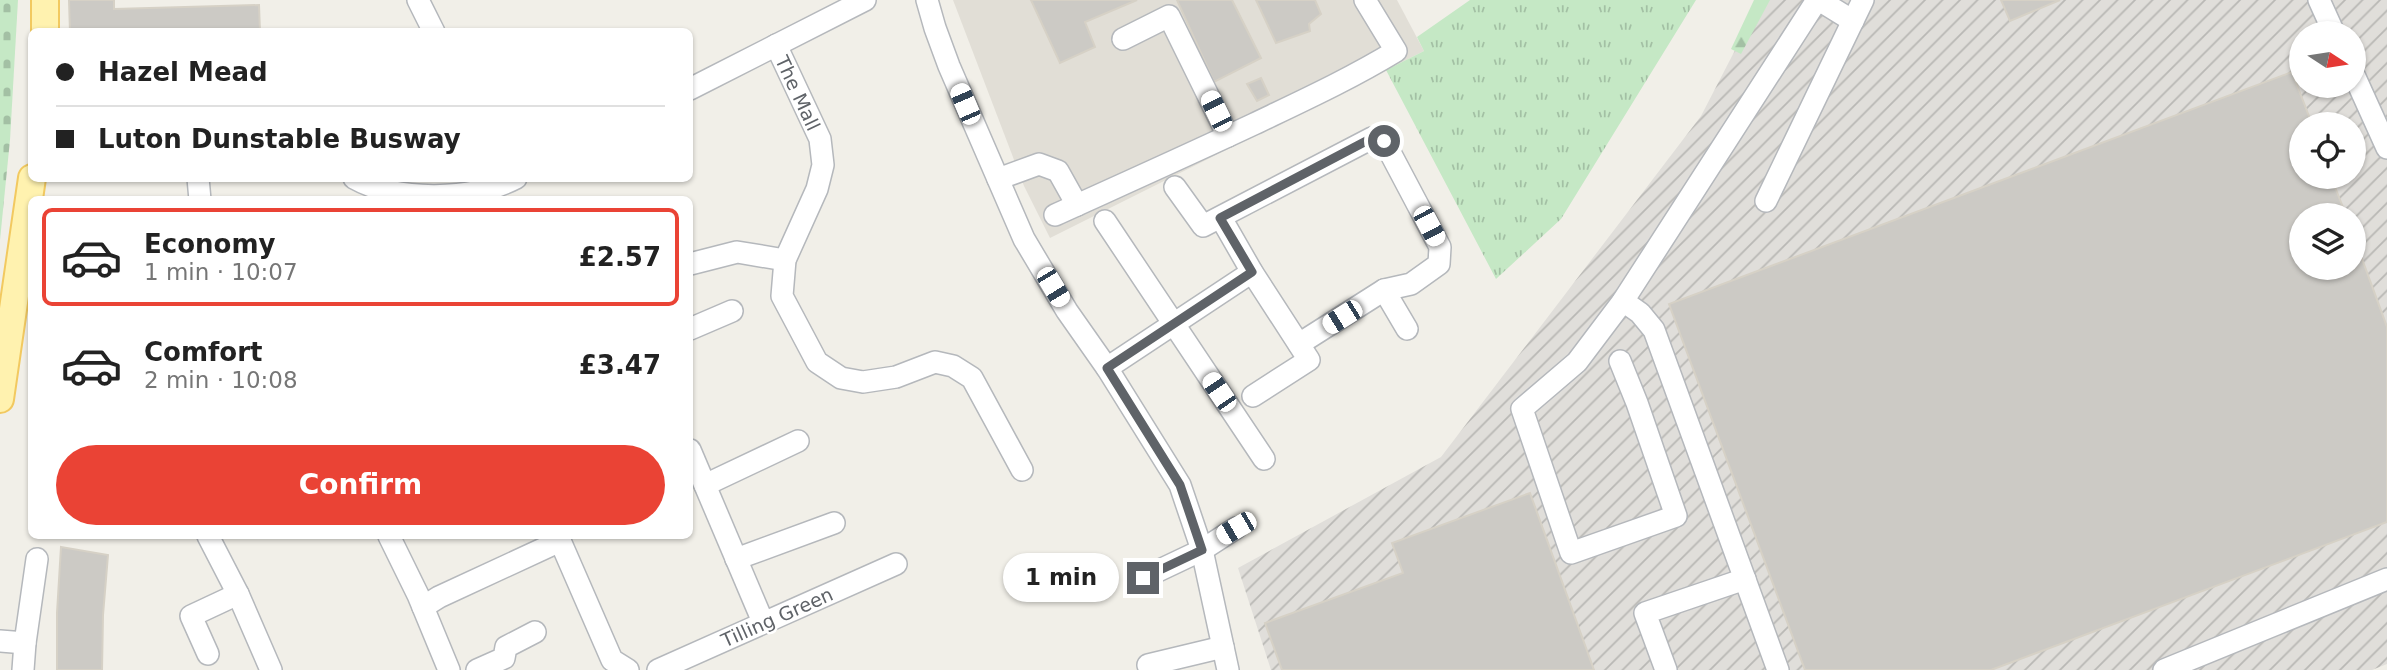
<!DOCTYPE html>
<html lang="en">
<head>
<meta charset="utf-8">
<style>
	:root { --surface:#fff; --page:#f6f6f6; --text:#222; --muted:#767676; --line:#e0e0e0; --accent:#ea4335 }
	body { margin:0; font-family:"DejaVu Sans",sans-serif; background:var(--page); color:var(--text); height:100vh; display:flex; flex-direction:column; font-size:26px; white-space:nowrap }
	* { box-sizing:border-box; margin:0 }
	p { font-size:23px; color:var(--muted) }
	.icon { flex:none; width:38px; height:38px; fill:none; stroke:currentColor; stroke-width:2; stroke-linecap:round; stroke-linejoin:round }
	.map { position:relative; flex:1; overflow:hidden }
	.sheet { position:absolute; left:28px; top:196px; width:665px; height:343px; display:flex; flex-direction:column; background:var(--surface); border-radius:10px; box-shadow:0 2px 5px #0004 }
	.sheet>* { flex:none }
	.guide { position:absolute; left:28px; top:28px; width:665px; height:154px; border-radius:10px; box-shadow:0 2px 5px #0004; display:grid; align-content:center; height:154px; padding:0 28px; background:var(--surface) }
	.needle { width:46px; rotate:102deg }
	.tools { position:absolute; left:2289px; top:21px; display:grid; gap:14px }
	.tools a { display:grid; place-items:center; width:77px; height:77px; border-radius:50%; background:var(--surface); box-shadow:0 2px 5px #0004; font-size:35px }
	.end { position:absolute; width:32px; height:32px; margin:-16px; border:9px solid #5f6368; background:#fff; box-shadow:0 0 0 4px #fff }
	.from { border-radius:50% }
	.bubble { position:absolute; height:49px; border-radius:24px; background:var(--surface); box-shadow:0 2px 5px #0004; font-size:23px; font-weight:600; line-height:49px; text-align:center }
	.car { position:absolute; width:21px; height:42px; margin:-21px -10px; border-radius:9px; box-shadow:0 0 5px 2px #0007; background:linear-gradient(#fff 24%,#345 0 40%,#fff 0 76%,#345 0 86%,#fff 0) }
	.guide b { display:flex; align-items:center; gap:24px; height:66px; font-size:26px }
	.guide b+b { border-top:2px solid var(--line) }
	.guide i { width:18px; height:18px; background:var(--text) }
	ul { padding:12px 0 0; list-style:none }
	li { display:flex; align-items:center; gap:21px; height:98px; margin:0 14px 10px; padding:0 14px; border:4px solid transparent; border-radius:10px }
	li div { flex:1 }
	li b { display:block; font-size:26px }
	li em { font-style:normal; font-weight:600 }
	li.active { border-color:var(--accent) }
	li>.icon { width:63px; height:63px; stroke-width:1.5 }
	.button { display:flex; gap:14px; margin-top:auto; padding:14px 28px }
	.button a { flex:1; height:80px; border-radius:42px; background:var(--accent); color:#fff; font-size:28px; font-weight:600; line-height:80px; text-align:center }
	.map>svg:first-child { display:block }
</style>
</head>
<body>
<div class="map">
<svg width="2387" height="670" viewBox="0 0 2387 670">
	<defs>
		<pattern id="industrial-furrows" width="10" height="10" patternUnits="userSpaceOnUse" patternTransform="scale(1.75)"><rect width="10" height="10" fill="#e0deda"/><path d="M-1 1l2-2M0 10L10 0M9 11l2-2" fill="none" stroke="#b9b8b5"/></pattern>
		<pattern id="forest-firs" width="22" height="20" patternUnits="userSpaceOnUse" patternTransform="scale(1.75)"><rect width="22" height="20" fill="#c5e8c5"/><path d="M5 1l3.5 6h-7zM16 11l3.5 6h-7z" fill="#a3c0a4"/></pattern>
		<pattern id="cemetery-stones" width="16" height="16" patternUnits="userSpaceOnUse" patternTransform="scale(1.75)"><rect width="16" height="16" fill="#c5e8c5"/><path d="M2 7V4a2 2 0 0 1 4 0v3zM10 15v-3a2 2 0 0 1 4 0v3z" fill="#a3c0a4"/></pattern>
		<pattern id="park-tufts" width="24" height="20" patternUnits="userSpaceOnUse" patternTransform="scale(1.75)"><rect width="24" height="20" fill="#c5e8c5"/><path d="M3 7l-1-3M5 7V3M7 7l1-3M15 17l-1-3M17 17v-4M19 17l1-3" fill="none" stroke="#a3c0a4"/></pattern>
	</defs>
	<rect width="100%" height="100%" fill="#f1efe8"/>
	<path fill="url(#industrial-furrows)" fill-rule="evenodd" d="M 1761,0 L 2387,0 L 2387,664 L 2372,670 L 1271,670 L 1238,568 L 1441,457 L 1701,116 ZM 2301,33 L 2354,33 L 2354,86 L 2301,86 ZM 2301,124 L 2354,124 L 2354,177 L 2301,177 ZM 2301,215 L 2354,215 L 2354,268 L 2301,268 Z"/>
	<polygon fill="#e1ded6" points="953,0 1397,0 1424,51 1050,238 1024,186"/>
	<polygon fill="url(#forest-firs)" points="1754,0 1770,0 1741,54 1731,49"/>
	<polygon fill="url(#cemetery-stones)" points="0,0 18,0 10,140 0,240"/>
	<polygon fill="url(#park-tufts)" points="1470,0 1696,0 1561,219 1496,279 1386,70 1424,51 1417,37"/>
	<g fill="#cccac5" stroke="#d6d1c6" stroke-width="2">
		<polygon points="69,0 114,0 114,9 259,5 260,32 70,32"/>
		<polygon points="1031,0 1137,0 1085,22 1095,47 1060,63"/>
		<polygon points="1177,0 1232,0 1261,58 1214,82"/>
		<polygon points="1256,0 1315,0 1321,14 1309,24 1310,31 1276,43"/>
		<polygon points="2001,0 2060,0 2010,21"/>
		<polygon points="2292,72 2312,124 2301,124 2301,177 2331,177 2346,215 2301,215 2301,268 2354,268 2354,237 2387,327 2387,522 1991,670 1805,670 1669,304"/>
		<polygon points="1261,78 1269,95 1257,101 1247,84"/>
		<polygon points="1530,493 1594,670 1282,670 1265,623 1403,573 1392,543"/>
		<polygon points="61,547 108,555 103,615 102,670 57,670 57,613"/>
	</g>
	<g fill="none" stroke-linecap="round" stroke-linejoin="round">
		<defs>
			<g id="minor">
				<polyline points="418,0 434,32"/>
				<polyline points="927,0 935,28 949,66 1024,239 1067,311 1107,368 1180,485 1202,550 1228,670"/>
				<polyline points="1819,0 1853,21"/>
				<polyline points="2319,0 2334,33"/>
				<polyline points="1123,39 1169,16 1228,136"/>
				<polyline points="776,45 820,139 823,165 817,189 785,260 782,296 817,362 841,378 863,382 896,377 935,362 953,366 972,378 1022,470"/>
				<polyline points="2354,75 2387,148"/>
				<polyline points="690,89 865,0"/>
				<polyline points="198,178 200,200"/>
				<path d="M 354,178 C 397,202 472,201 516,178"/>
				<polyline points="998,179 1039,164 1058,171 1077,205"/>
				<polyline points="1175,187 1203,226 1372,138 1384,141 1440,247 1439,264 1411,284 1384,290 1299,344"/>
				<polyline points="1766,201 1863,0"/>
				<path d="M 1055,215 C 1121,185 1188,155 1254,124 C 1302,101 1350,79 1396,51 L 1365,0"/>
				<polyline points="1221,218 1252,272 1309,360 1253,396"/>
				<polyline points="1105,221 1264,459"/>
				<polyline points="690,264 737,252 785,260"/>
				<polyline points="1384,290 1407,329"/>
				<polyline points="1623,301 1640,313 1654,330 1778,670"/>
				<polyline points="690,329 732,311"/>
				<polyline points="1620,361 1637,403 1676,516 1571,553 1522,409 1577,362 1623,301 1817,0"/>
				<polyline points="1107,368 1252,272"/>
				<polyline points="690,450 763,622"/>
				<polyline points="705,485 798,441"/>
				<polyline points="208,536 238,594 271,670"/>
				<polyline points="389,536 418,595 449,670"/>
				<polyline points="558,536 612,660 628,670"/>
				<polyline points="736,559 834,523"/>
				<polyline points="1143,578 1202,550 1236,528"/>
				<polyline points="423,607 439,597 560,541"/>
				<polyline points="0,641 25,643 37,559"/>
				<polyline points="208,654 191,616 238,594"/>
				<polyline points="1148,665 1223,647"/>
				<polyline points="23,670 25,643"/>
				<polyline points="477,670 504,658 506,647 535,632"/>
				<polyline points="658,670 896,564"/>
				<polyline points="1666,670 1645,613 1745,579"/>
				<polyline points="2164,670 2387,579"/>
			</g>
			<g id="major">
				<polyline points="45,32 45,0"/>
				<polyline points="0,399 32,178"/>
			</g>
		</defs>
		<use href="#minor" stroke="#b5b8bc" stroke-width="24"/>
		<use href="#major" stroke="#f2c960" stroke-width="30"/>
		<use href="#minor" stroke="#fff" stroke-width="21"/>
		<use href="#major" stroke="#fff2af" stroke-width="26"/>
	</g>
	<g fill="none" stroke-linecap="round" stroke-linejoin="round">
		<polyline stroke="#5f6368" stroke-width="9" points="1143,578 1202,550 1180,485 1107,368 1252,272 1220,218 1372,138 1384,141"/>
	</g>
	<g text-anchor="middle" stroke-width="5" stroke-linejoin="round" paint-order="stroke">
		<g font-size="19" fill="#5f6368" stroke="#fff">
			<text transform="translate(798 93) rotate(65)" y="7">The Mall</text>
			<text transform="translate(777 617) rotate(-24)" y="7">Tilling Green</text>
		</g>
	</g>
</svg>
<div class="tools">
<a><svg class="needle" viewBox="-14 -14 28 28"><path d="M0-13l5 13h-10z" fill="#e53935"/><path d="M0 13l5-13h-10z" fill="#767676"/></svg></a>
<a><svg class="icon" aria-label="locate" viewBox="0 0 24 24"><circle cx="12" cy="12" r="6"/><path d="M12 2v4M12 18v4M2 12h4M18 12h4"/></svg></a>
<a><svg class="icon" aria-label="layers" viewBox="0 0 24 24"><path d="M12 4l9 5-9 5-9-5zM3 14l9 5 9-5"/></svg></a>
</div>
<i class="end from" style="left:1384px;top:141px"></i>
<i class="end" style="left:1143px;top:578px"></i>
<div class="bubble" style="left:1003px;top:553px;width:116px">1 min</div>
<i class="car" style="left:965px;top:104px;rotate:337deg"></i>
<i class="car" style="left:1216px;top:111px;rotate:334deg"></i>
<i class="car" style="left:1429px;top:226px;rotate:152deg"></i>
<i class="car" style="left:1053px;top:287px;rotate:149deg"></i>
<i class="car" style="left:1342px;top:317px;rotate:238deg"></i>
<i class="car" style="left:1219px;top:392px;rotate:326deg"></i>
<i class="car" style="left:1236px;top:528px;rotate:240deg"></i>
<div class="guide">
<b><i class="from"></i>Hazel Mead</b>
<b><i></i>Luton Dunstable Busway</b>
</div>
<section class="sheet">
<ul>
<li class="active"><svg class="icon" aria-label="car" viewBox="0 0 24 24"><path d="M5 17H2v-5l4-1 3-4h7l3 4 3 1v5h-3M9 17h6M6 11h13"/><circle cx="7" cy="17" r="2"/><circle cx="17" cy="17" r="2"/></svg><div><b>Economy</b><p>1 min · 10:07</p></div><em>£2.57</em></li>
<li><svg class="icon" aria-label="car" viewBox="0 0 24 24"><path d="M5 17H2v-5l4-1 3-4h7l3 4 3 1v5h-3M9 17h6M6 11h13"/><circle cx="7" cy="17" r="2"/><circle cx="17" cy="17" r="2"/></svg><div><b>Comfort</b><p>2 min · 10:08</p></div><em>£3.47</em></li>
</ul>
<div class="button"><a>Confirm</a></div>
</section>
</div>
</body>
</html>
